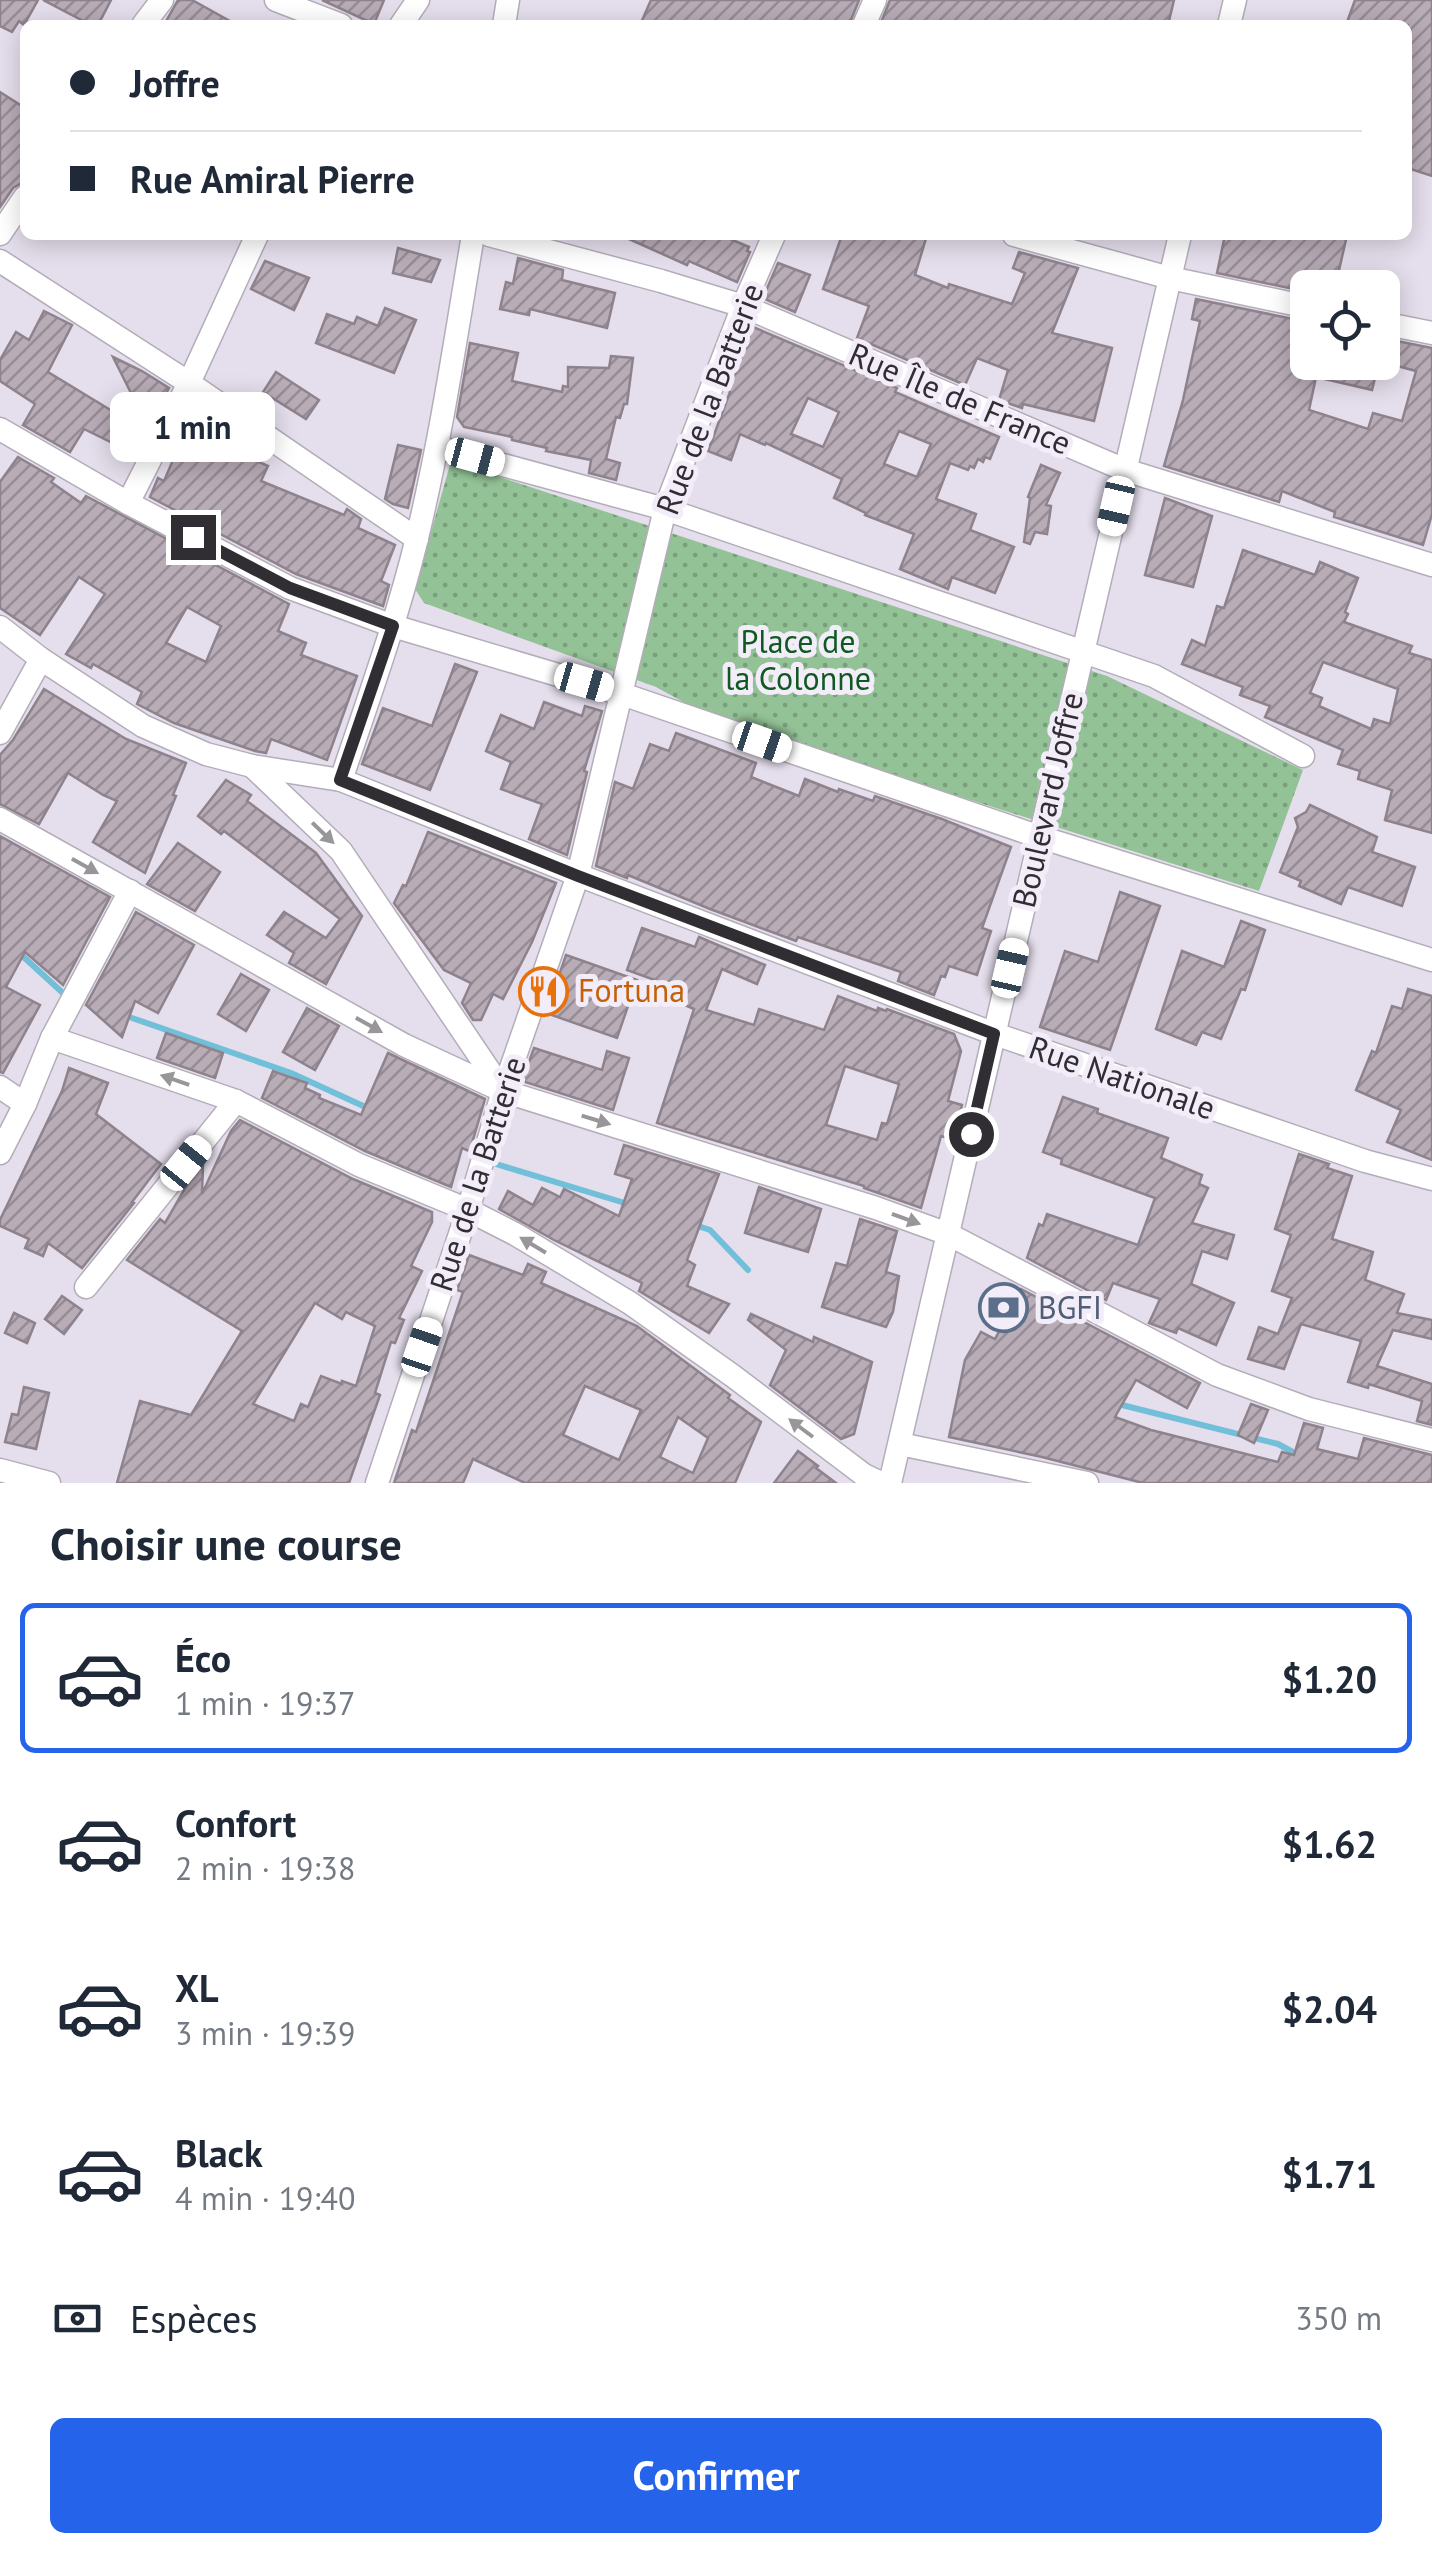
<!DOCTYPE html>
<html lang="fr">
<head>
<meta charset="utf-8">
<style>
	:root { --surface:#fff; --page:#f2f2f3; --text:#1f2937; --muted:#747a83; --line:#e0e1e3; --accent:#2563eb }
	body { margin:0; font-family:"PT Sans",sans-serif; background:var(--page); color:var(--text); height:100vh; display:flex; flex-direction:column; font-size:38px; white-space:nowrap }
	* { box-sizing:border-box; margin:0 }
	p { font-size:32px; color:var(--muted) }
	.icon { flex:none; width:55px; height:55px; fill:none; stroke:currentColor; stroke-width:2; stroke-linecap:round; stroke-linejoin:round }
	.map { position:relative; height:1483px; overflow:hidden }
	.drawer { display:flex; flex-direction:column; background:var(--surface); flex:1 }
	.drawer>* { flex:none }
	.hud { position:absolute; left:20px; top:20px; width:1392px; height:220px; border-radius:15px; box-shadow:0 5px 25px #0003; display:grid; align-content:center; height:220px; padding:0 50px; background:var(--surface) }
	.tools { position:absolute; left:1290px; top:270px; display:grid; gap:20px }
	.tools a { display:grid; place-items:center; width:110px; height:110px; border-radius:15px; background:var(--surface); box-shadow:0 5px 25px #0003; font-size:50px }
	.end { position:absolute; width:45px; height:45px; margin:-22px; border:12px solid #312e33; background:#fff; box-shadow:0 0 0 5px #fff }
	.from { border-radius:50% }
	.bubble { position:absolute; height:70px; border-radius:15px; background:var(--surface); box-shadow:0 5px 25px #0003; font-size:32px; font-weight:700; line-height:70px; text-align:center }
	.car { position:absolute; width:30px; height:60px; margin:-30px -15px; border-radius:12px; box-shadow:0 0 8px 2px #0007; background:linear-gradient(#fff 24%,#345 0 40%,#fff 0 76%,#345 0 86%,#fff 0) }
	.hud b { display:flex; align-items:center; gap:35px; height:95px; font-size:38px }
	.hud b+b { border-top:2px solid var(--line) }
	.hud i { width:25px; height:25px; background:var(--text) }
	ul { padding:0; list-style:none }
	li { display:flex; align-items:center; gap:30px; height:150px; margin:0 20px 15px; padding:0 30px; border:5px solid transparent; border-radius:15px }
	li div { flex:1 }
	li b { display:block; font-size:38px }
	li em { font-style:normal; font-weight:700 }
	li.active { border-color:var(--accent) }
	li>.icon { width:90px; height:90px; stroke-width:1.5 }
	h2 { padding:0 50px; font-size:45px; line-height:120px }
	.pay { display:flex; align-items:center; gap:25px; height:110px; padding:0 50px; font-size:38px }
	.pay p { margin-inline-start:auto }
	.button { display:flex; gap:20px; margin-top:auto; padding:20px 50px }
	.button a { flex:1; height:115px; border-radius:15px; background:var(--accent); color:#fff; font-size:40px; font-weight:700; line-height:115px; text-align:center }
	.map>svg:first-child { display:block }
</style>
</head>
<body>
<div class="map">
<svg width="1432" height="1483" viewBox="0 0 1432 1483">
	<defs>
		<pattern id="park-dots" width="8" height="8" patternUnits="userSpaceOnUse" patternTransform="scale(2.5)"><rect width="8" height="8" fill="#93c296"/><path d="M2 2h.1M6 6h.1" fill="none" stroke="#799e7b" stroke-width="1.8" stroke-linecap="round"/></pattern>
		<pattern id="building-hatch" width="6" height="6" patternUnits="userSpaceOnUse" patternTransform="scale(2.5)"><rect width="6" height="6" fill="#b8acb6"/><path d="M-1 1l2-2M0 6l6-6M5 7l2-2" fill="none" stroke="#968c95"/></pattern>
	</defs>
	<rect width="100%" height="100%" fill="#e5deec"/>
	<polygon fill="url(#park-dots)" points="451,461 1107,676 1303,770 1259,891 714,719 656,687 424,603 415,589"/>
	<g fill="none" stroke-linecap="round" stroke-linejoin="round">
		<g stroke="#71bfd8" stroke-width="6">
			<polyline points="17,951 64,994"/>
			<polyline points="132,1018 291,1073 372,1110"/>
			<polyline points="496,1164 628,1204"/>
			<polyline points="692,1224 710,1230 748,1270"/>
			<polyline points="1118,1404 1278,1444 1302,1457"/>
		</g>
	</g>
	<g fill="url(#building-hatch)" stroke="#8e828c" stroke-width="2.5" fill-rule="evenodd">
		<polygon points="0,0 38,0 24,25 19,21 12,32 0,26"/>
		<polygon points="43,0 111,0 98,25 91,25"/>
		<polygon points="178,0 192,0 237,25 164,25"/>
		<polygon points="322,0 384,0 374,24"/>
		<polygon points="651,0 859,0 849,25 640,25"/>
		<polygon points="890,0 1174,0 1168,25 880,25"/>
		<polygon points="1355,0 1432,0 1432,176 1408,168 1408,25 1346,25"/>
		<polygon points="0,92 25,108 25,181 13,188 0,207"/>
		<polygon points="620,235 721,235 749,247 747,251 750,252 737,282 689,261 687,265"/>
		<polygon points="842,235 927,235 915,275 948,288 949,284 1012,304 1025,273 1013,268 1019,252 1078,268 1052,333 1112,348 1094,421 1023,404 1022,408 999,400 1008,370 977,358 965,385 857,338 869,306 823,289"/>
		<polygon points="1225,235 1347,235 1335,288 1308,288 1308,292 1217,273"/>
		<polygon points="398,248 440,260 431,282 393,273"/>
		<polygon points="518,258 563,270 562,280 615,293 607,328 530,309 529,315 500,309 506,282 513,284"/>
		<polygon points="265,261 309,278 294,310 251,289"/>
		<polygon points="778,263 810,275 795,312 765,299 767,294 765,293"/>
		<polygon points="1196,299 1308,322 1308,362 1379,362 1372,390 1316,377 1309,410 1368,429 1373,413 1402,421 1416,371 1382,362 1382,338 1432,348 1432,514 1423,545 1334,517 1335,512 1282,491 1279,502 1164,466 1183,400 1200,321 1192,319"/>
		<polygon points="385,308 416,320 394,373 316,343 327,314 354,324 357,317 378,326"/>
		<polygon points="44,311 72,325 48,372 145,431 135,454 84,429 70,452 23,425 35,404 0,381 0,360 16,332 29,340"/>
		<path d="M 753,327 L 897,388 L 895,392 L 999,437 L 990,459 L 985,457 L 983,462 L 978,459 L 974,468 L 970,466 L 968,470 L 950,463 L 936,499 L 976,514 L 970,530 L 1014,547 L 995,593 L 952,577 L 948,589 L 900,569 L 914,534 L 865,515 L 866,513 L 834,498 L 842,479 L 766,443 L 765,445 L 740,434 L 731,460 L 708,451 L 730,392 L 728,391 ZM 808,398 L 839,412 L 823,447 L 791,434 ZM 899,431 L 931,444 L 917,477 L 884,464 Z"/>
		<polygon points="470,343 518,353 512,381 562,392 563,386 568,387 568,367 609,368 611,356 633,358 627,404 624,404 620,418 616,417 606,459 620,463 616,480 589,473 591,460 546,451 547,448 512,440 512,437 464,427 457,417"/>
		<polygon points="113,357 142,371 169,388 148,427"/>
		<polygon points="276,372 319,400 306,419 263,392"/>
		<polygon points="186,430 268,466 261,481 344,515 347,509 361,519 358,528 395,545 381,581 389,585 383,606 296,574 150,497 158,478 164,481"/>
		<polygon points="398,445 421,450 408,508 393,504 385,499"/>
		<path d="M 18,457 L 54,478 L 51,482 L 81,503 L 86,496 L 289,604 L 278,631 L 306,643 L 301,655 L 357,676 L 327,760 L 271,739 L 266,753 L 255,751 L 174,723 L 137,704 L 142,692 L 93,664 L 91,668 L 66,654 L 105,594 L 79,577 L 40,635 L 0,608 L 0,482 ZM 187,607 L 221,626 L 206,662 L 166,643 Z"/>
		<polygon points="1041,465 1060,473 1046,505 1051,506 1047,534 1035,532 1030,544 1024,542 1030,498 1028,497"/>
		<polygon points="1165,498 1212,516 1193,587 1145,575"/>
		<path d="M 1243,550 L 1315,575 L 1320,562 L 1358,578 L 1345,612 L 1348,614 L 1344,622 L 1412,646 L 1409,653 L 1432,660 L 1432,833 L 1385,820 L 1392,790 L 1358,779 L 1360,771 L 1338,764 L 1343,750 L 1265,717 L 1270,706 L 1240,695 L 1243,687 L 1182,664 L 1192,640 L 1205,646 L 1217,606 L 1224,608 ZM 1323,662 L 1398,689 L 1390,724 L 1374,719 L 1371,729 L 1319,706 L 1322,698 L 1310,693 Z"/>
		<polygon points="455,664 477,672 430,790 362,764 383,708 432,726"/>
		<polygon points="44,689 126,739 186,763 173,795 176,796 145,873 93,842 117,801 103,795 68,773 39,824 0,804 0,755 13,740"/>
		<polygon points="544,702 582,716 585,706 602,711 584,771 587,772 567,855 529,839 542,804 501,789 511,762 486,751 501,715 534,729"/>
		<polygon points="676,733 756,763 751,777 799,796 805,779 838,792 839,789 873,801 875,796 942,819 1011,847 982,928 991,931 977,975 949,966 945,977 941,976 934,995 898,981 901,972 798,937 796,941 710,909 628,875 627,878 596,866 615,782 633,789 650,744 669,751"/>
		<polygon points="226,780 251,795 247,801 316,853 362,916 326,984 289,963 294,953 267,935 284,912 326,938 340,919 224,831 221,834 198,816"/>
		<polygon points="1310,805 1377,837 1372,852 1415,867 1402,906 1348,887 1341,904 1299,886 1301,881 1280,872 1298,827 1295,818 1306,812"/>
		<polygon points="428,832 556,883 532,942 503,999 493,994 481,1020 473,1020 462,1003 471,983 444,970 394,903 403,885 406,886"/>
		<polygon points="0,836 110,897 63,985 25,952 6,987 40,1005 3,1073 0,1072"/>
		<polygon points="178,843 220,872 195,911 147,884"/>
		<polygon points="1120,892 1160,906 1110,1050 1040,1027 1065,951 1098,962"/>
		<polygon points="136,912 194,945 158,1013 135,1001 122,1037 86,1005"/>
		<polygon points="1241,921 1265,930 1245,990 1241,989 1221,1039 1202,1032 1196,1045 1156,1029 1182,951 1224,967"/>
		<path d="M 642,928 L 695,947 L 699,937 L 765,965 L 757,984 L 722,969 L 706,1010 L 754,1025 L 759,1009 L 824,1030 L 838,996 L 877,1011 L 878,1008 L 886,1011 L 887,1009 L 954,1034 L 961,1051 L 948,1101 L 962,1105 L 954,1140 L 941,1136 L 921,1208 L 864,1188 L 864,1186 L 657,1123 L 694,1009 L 669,998 L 674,987 L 627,970 ZM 845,1066 L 899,1084 L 887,1124 L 882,1123 L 877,1140 L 826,1125 Z"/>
		<polygon points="566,955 637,980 617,1038 546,1013"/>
		<polygon points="241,974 269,990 246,1031 218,1014"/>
		<polygon points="1408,989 1432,996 1432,1160 1387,1142 1401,1110 1356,1090 1372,1051 1376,1053 1392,1006 1402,1009"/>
		<polygon points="307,1008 339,1026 315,1070 283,1052"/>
		<polygon points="166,1033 223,1053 215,1078 157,1058"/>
		<polygon points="534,1048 602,1070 607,1051 629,1058 613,1110 522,1081"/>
		<polygon points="388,1053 485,1099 470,1150 469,1151 462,1148 451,1187 365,1151 262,1098 273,1071 307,1083 305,1088 320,1095 319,1098 361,1115"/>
		<polygon points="69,1068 108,1083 96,1114 161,1164 132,1202 134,1203 82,1268 48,1243 43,1256 25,1248 29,1239 0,1226 0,1220 62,1091"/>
		<polygon points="1063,1097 1098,1109 1097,1113 1168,1138 1161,1158 1202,1175 1199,1184 1208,1188 1192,1223 1234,1235 1227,1259 1202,1251 1191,1284 1234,1303 1216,1345 1178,1328 1176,1333 1149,1323 1160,1299 1113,1283 1106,1300 1027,1258 1039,1224 1043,1226 1047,1214 1138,1245 1155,1198 1061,1164 1062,1159 1043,1152"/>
		<path d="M 240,1120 L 353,1179 L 432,1212 L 432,1222 L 411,1266 L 422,1271 L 399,1318 L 404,1320 L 395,1343 L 391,1342 L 375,1393 L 380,1395 L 349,1483 L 117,1483 L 140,1401 L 191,1415 L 242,1331 L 127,1260 L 160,1219 L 165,1223 L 187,1185 L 203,1165 L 202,1194 L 231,1131 ZM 315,1303 L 342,1319 L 346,1312 L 375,1326 L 356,1386 L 342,1381 L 342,1384 L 321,1376 L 308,1407 L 301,1404 L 294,1421 L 253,1404 Z"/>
		<polygon points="624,1145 719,1174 687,1260 695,1265 687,1286 729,1304 709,1333 639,1291 642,1283 554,1240 499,1209 508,1191 533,1205 542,1188 560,1197 564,1189 619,1216 632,1179 615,1174"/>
		<polygon points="1299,1154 1329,1164 1327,1168 1352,1176 1332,1239 1373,1252 1365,1280 1404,1294 1397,1313 1432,1320 1432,1339 1393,1330 1377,1366 1432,1384 1432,1425 1417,1421 1422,1401 1369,1384 1368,1388 1348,1382 1361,1341 1301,1324 1284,1369 1248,1359 1259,1327 1278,1334 1292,1298 1272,1291 1291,1235 1275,1229"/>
		<polygon points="759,1187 821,1209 808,1252 745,1233"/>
		<polygon points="860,1219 897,1231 886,1272 899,1276 893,1312 886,1327 822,1307 836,1263 847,1266"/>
		<path d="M 469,1255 L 523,1275 L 528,1264 L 546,1272 L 541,1283 L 637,1326 L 730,1395 L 728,1398 L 761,1422 L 735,1483 L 525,1483 L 473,1459 L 463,1483 L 394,1483 L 412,1430 L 416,1432 L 463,1292 L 457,1290 ZM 585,1386 L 641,1410 L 619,1460 L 563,1435 ZM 678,1417 L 708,1438 L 693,1473 L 660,1457 Z"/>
		<polygon points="1021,1289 1200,1383 1187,1408 1136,1380 1115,1417 1151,1430 1278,1462 1282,1452 1294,1455 1304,1423 1323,1428 1317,1449 1358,1459 1364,1438 1432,1455 1432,1483 1143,1483 1042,1457 949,1437 965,1360 981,1332 995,1339"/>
		<polygon points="62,1296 82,1310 64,1334 45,1319"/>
		<polygon points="14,1313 35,1323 27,1343 5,1333"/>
		<polygon points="751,1314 813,1342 814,1337 872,1362 854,1434 841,1439 770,1385 786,1350 748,1320"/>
		<polygon points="24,1387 49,1393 36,1449 5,1442 12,1414 18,1415"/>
		<polygon points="1251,1404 1268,1410 1254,1443 1238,1435"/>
		<polygon points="798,1451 818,1466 816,1468 836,1483 774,1483"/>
	</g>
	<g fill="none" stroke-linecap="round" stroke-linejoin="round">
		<defs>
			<g id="minor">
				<polyline points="276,0 341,25"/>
				<polyline points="143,25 162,0"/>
				<polyline points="401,25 418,0"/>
				<polyline points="504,25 508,0"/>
				<polyline points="864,25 875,0"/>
				<polyline points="1229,25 1235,0"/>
				<polyline points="0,234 25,197"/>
				<polyline points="489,235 661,281 743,306 1125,470 1432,565"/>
				<polyline points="1014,235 1170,278 1308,307"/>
				<polyline points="0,261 189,383 417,539"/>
				<polyline points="1382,323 1432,333"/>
				<polyline points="0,429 128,503 290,588 393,626 622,694 1040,837 1432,960"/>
				<polyline points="437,447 665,509 1154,676 1303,756"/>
				<polyline points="128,503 189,383 257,235"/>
				<polyline points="0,627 41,659 143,726 206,754 252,766 341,780 578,875 995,1034 1365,1161 1432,1179"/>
				<polyline points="0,733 41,659"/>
				<polyline points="252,766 341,851 501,1088"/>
				<path d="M 341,780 C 368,700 397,620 417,538 C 441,438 456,336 473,235"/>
				<polyline points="0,819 404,1045 503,1091 876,1208 948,1234 1217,1375 1309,1409 1432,1440"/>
				<polyline points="52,1038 236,1101 359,1165 468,1210 515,1234 630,1303 733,1376 864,1475 881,1483"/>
				<polyline points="0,1087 25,1104"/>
				<polyline points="0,1153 25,1104 52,1038 130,891"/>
				<polyline points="86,1287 236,1101"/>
				<polyline points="900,1444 1087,1483"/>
				<polyline points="0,1470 49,1483"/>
				<polyline points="377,1483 468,1210 503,1091 578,875 665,509 743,306 774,235"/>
				<polyline points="890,1483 1180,235"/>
			</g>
		</defs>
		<use href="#minor" stroke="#b3adb9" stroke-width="25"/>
		<use href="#minor" stroke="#fff" stroke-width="22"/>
	</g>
	<defs><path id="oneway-solid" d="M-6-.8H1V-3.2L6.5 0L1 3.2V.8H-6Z" transform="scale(2.5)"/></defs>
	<g fill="#989699">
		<use href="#oneway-solid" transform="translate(323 833) rotate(44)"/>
		<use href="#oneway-solid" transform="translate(85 866) rotate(29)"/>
		<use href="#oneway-solid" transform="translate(369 1025) rotate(29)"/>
		<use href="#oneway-solid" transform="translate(175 1080) rotate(-161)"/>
		<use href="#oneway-solid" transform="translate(596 1120) rotate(17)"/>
		<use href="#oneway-solid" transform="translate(906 1219) rotate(20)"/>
		<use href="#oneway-solid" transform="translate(533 1245) rotate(-149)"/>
		<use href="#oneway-solid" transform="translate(801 1428) rotate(-143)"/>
	</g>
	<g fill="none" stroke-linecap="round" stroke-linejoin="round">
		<polyline stroke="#312e33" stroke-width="12" points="193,537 290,588 393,626 340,780 578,876 994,1034 971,1134"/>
	</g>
	<defs>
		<symbol id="restaurant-ring" viewBox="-11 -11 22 22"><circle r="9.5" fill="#f3ecf9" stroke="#e8710a" stroke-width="1.5"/><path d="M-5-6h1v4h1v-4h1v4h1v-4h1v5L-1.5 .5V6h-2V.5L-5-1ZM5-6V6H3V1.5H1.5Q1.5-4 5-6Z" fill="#e8710a"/></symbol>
		<symbol id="bank-ring" viewBox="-11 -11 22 22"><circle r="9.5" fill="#f3ecf9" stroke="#5c6f8a" stroke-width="1.5"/><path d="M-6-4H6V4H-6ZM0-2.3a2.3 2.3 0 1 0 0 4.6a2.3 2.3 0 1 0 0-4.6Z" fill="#5c6f8a"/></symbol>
	</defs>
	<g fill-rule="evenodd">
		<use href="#restaurant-ring" x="516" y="964" width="55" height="55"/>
		<use href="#bank-ring" x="976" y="1280" width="55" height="55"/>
	</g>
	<g text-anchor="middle" stroke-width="10" stroke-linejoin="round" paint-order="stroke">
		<g font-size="32" fill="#312e33" stroke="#f3ecf9">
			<text transform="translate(710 399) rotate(-69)" y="11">Rue de la Batterie</text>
			<text transform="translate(960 399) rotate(23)" y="11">Rue Île de France</text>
			<text transform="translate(1048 800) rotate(-77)" y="11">Boulevard Joffre</text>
			<text transform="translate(1122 1078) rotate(19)" y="11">Rue Nationale</text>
			<text transform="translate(478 1174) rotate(-72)" y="11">Rue de la Batterie</text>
		</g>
		<g font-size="32" fill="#0e5a20" stroke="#f3ecf9">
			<text x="798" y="653">Place de<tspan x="798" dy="37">la Colonne</tspan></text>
		</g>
		<g font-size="32" fill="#c56008" stroke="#f3ecf9" text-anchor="start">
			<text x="578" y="1002">Fortuna</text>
		</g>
		<g font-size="32" fill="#4e5e75" stroke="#f3ecf9" text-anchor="start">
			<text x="1038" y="1319">BGFI</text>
		</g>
	</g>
</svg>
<div class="tools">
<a><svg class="icon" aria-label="locate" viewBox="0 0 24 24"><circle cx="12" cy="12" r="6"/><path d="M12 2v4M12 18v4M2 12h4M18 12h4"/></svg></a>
</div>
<i class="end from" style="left:971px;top:1134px"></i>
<i class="end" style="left:193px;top:537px"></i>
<div class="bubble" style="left:110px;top:392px;width:165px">1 min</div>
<i class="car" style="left:475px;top:457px;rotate:105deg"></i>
<i class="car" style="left:1116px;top:506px;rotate:193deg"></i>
<i class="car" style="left:584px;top:682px;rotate:106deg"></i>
<i class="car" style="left:762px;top:742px;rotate:109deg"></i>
<i class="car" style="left:1010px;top:968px;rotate:13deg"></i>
<i class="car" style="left:186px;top:1163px;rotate:39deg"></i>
<i class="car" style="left:422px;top:1347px;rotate:19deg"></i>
<div class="hud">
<b><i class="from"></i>Joffre</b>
<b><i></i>Rue Amiral Pierre</b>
</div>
</div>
<section class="drawer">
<h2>Choisir une course</h2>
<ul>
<li class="active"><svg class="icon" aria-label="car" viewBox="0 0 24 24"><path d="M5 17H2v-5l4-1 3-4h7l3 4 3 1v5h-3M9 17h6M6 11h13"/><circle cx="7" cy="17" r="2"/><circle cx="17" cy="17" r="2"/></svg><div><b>Éco</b><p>1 min · 19:37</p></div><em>$1.20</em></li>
<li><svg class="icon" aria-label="car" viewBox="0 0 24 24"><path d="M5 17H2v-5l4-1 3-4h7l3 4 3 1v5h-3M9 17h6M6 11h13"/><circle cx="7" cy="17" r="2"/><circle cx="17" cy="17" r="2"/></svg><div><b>Confort</b><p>2 min · 19:38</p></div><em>$1.62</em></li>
<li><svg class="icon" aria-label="car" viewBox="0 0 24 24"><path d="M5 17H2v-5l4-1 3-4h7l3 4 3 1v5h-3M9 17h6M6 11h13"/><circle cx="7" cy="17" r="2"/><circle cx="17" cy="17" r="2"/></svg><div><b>XL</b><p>3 min · 19:39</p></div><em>$2.04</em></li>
<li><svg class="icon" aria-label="car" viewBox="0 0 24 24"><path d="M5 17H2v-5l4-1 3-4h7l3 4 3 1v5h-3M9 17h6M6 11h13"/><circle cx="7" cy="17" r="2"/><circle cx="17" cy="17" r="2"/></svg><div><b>Black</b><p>4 min · 19:40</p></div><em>$1.71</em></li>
</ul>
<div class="pay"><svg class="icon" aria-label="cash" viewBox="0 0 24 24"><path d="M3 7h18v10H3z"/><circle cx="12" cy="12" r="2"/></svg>Espèces<p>350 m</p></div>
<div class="button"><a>Confirmer</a></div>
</section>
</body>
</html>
